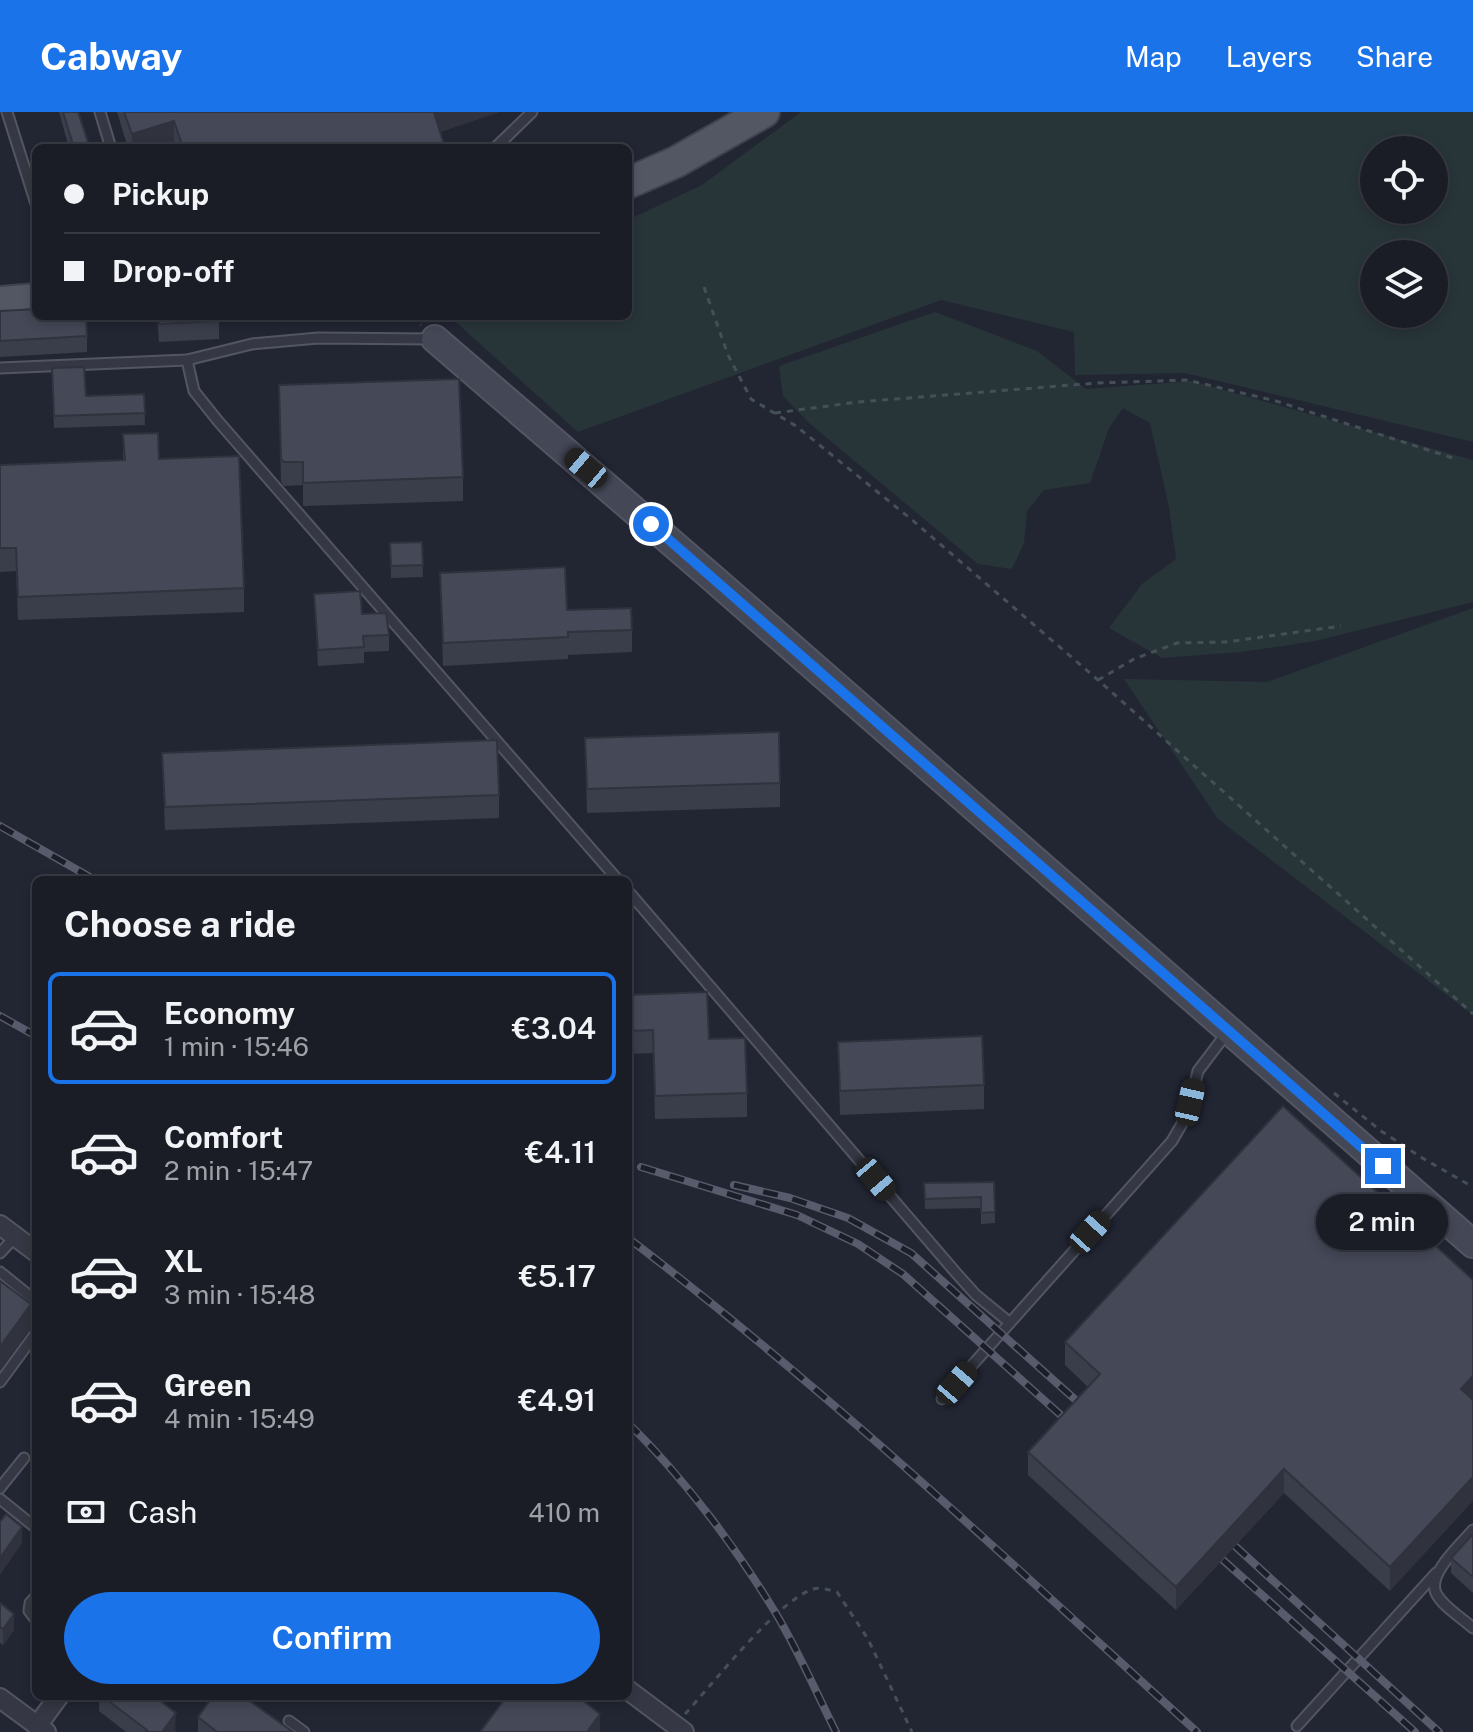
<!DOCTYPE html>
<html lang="en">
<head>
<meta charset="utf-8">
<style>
	:root { --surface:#1a1c26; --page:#272932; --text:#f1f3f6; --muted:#9fa1a7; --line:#383a43; --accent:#1a73e8 }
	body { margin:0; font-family:"Public Sans",sans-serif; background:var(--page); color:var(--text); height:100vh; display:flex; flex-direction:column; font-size:30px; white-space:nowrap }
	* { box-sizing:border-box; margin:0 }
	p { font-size:26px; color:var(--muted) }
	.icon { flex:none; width:44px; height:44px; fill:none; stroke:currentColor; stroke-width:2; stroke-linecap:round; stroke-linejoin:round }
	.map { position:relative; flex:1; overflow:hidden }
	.sheet { position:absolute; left:32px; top:764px; width:600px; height:824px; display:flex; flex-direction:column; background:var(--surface); border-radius:12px; box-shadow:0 4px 12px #0003,0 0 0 2px var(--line) }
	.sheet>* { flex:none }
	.hud { position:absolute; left:32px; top:32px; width:600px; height:176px; border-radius:12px; box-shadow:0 4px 12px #0003,0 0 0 2px var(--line); display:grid; align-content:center; height:176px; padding:0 32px; background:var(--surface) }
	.buttons { position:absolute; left:1360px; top:24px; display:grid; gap:16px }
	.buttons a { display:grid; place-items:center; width:88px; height:88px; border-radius:50%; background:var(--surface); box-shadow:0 4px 12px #0003,0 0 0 2px var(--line); font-size:40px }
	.end { position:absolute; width:36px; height:36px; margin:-18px; border:10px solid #1a73e8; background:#fff; box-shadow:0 0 0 4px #fff }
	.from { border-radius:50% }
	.bubble { position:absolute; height:56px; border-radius:28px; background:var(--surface); box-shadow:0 4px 12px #0003,0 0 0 2px var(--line); font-size:26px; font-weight:600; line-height:56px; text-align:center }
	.car { position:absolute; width:24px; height:48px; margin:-24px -12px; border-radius:10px; box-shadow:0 0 6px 2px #0007; background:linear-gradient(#222 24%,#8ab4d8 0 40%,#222 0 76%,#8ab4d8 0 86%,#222 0) }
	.hud b { display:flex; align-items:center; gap:28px; height:76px; font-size:30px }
	.hud b+b { border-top:2px solid var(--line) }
	.hud i { width:20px; height:20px; background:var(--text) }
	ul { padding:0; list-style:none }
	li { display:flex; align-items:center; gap:24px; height:112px; margin:0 16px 12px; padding:0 16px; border:4px solid transparent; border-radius:12px }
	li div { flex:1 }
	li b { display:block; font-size:30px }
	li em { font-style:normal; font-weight:600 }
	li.selected { border-color:var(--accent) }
	li>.icon { width:72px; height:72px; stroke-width:1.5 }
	h2 { padding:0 32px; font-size:36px; line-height:96px }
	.pay { display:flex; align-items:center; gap:20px; height:88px; padding:0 32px; font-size:30px }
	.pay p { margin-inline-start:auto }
	.cta { display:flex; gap:16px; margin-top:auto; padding:16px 32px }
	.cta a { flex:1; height:92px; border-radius:48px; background:var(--accent); color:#fff; font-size:32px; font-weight:600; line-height:92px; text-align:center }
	header { display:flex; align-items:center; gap:48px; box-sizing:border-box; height:112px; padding:0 40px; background:var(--accent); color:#fff }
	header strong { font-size:38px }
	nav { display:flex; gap:44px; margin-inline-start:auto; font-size:28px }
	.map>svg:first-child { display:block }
</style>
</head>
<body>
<header>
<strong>Cabway</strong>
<nav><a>Map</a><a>Layers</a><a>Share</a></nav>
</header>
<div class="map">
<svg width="1473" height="1620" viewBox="0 0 1473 1620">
	<rect width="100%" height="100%" fill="#222633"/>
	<g fill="#283538" fill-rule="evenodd">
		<path d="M 801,0 L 1473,0 L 1473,330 L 1185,261 L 1075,263 L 1074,220 L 941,188 L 578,320 L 449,204 L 628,204 L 628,108 L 702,73 ZM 1374,38 L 1434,38 L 1434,98 L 1374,98 ZM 1374,142 L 1434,142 L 1434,202 L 1374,202 Z"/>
		<polygon points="935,200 1037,239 1086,277 1192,269 1473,348 1473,490 1315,529 1241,540 1162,546 1109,516 1142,472 1176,447 1169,395 1150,311 1123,296 1109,316 1090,371 1044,378 1027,399 1024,431 1012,457 978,452 809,311 783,284 779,254"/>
		<polygon points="1473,496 1473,903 1218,707 1124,567 1267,570"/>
	</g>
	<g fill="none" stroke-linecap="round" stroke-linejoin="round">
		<defs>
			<g id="lane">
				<polyline points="7,0 36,92"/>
				<polyline points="100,0 111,36"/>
				<polyline points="495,36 532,0"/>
				<polyline points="187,248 194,279 218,309 618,768"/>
				<polyline points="0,256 187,248 252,232 318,226 434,227"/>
				<polyline points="628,779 957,1162 976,1183 1009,1210"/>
				<polyline points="0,1141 15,1125"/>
				<polyline points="0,1160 36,1189"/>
				<polyline points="0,1270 36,1221"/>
				<polyline points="942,1287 1172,1029 1187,1003 1198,959 1226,922"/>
				<polyline points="0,1376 24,1346"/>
				<polyline points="0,1387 36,1416"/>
				<path d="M 1473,1418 C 1461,1432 1427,1462 1436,1481 C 1442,1494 1462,1506 1473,1516"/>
				<polyline points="36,1484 30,1491 29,1499 36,1508"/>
				<polyline points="289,1609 304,1620"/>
				<polyline points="1297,1614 1436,1461"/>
			</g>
			<g id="street">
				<polyline points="0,1113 36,1140"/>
				<polyline points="628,1578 684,1620"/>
				<polyline points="0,1586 46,1620"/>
				<polyline points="37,1614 59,1584"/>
			</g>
			<polyline id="secondary" points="435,227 708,462 1473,1132"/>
			<g id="primary">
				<polyline points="628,71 676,50 764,0"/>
				<polyline points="0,190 36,187"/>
			</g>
		</defs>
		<use href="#lane" stroke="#535562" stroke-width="13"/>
		<use href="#street" stroke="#535562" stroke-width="22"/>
		<use href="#secondary" stroke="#535562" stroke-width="30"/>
		<use href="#primary" stroke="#3f414e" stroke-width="34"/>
		<g stroke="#455056" stroke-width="3" stroke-dasharray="6 6" stroke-linecap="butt">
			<polyline points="704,175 728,243 751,287 796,314 911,407 1098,568 1473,902"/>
			<polyline points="412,204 421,213"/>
			<polyline points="775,301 858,290 1097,271 1187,268 1276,289 1453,346"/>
			<polyline points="1098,568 1134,547 1177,531 1226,530 1341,514"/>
			<polyline points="1334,981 1381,1019 1424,1047 1473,1075"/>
			<path d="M 685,1602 C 713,1572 777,1489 813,1477 C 820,1475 829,1478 837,1480 L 868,1527 L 912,1620"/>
		</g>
		<use href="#lane" stroke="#353844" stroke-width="9"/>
		<use href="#street" stroke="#353844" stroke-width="18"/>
		<use href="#secondary" stroke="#444756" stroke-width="26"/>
		<use href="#primary" stroke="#535764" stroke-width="30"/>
		<defs>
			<g id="rail">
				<polyline points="0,714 95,768"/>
				<polyline points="0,904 36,924"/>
				<polyline points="641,1055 797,1103 858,1132 903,1162 1073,1314"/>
				<polyline points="734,1073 790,1086 848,1106 911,1141 1088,1299"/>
				<path d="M 628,1126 C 828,1278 1011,1451 1197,1620"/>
				<path d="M 628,1311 C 683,1365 735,1434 775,1500 C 798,1538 816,1580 836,1620"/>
				<polyline points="1235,1434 1439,1620"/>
				<polyline points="1223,1448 1415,1620"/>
			</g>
		</defs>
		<use href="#rail" stroke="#585b6b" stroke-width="8"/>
		<use href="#rail" stroke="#1b1d28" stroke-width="5" stroke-dasharray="15" stroke-linecap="butt"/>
	</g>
	<g fill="#3a3e4b">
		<polygon points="59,0 78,0 90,36 69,36"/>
		<polygon points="117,0 499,0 440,20 445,36 175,36 174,32 163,36 128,36"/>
		<polygon points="0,199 87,224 87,240 0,245"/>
		<polygon points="157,204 219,204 219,227 159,230"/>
		<polygon points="52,256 86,284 144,282 145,313 54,316"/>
		<polygon points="279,273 463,365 463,389 303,394 303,373 284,374 281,370"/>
		<polygon points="123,322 159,347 244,476 244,500 18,508 16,459 0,460 0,353 123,348"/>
		<polygon points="422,430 423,465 391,466 390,431"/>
		<polygon points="440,461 632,518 632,540 568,543 568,547 443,554"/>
		<polygon points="314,482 362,502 389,523 389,539 364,540 364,551 318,554"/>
		<polygon points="585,626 780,671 780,695 587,701"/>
		<polygon points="162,641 499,683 499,706 165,718"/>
		<polygon points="628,883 709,927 747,981 747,1005 655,1007 653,941 628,942"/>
		<polygon points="838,930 984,973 984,997 840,1003"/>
		<polygon points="994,1070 995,1111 981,1112 981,1096 925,1097 924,1071"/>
		<polygon points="1473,1168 1390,1479 1284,1381 1176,1498 1028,1363 1028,1340 1088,1275 1065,1253 1065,1230"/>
		<polygon points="36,1249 36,1272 33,1270 33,1252"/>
		<polygon points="1473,1422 1473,1481 1451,1461 1451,1446"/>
		<polygon points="0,1491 14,1518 3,1533 0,1531"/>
		<polygon points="99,1584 157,1584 157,1587 176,1619 175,1620 126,1620 99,1599"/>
		<polygon points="198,1605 293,1620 198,1620"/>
	</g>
	<g fill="#30323d">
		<polygon points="433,0 499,0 433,22"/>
		<polygon points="174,9 174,32 163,36 132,36 132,22"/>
		<polygon points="31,1192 31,1216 0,1258 0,1235"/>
		<polygon points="1473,1264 1473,1287 1461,1277"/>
		<polygon points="1284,1357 1284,1381 1176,1498 1176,1475"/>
		<polygon points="1473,1365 1473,1389 1390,1479 1390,1455"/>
		<polygon points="22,1415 22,1431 0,1463 0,1446"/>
		<polygon points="14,1502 14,1518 3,1533 3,1517"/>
		<polygon points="176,1601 175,1620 162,1620"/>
		<polygon points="600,1602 600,1620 587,1620"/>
	</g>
	<g fill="#444857" stroke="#30323d" stroke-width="2">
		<polygon points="63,0 78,0 90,36 74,36"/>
		<polygon points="124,0 434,0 445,36 183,36 174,9 132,22"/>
		<polygon points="36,197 36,204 86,204 87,224 0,229 0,199"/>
		<polygon points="158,204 219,204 219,209 159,212"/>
		<polygon points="84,255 86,284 144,282 145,301 54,304 52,256"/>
		<polygon points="459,267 463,365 303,371 303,350 284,350 281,347 279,273"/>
		<polygon points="158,321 159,347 239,344 244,476 18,485 16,436 0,436 0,353 125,348 123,322"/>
		<polygon points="422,430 423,453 391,454 390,431"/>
		<polygon points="565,455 567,498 631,496 632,518 568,520 568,525 443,531 440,461"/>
		<polygon points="360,479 362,502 386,501 389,523 363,524 364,535 318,538 314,482"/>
		<polygon points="779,620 780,671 587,677 585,626"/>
		<polygon points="497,628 499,683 165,695 162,641"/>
		<polygon points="707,880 709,927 745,926 747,981 655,984 653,918 628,919 628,883"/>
		<polygon points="982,924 984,973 840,979 838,930"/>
		<polygon points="1283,994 1473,1168 1473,1264 1461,1277 1473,1288 1473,1365 1390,1455 1284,1357 1176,1475 1028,1340 1100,1262 1065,1230"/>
		<polygon points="994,1070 995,1100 981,1101 981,1085 925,1087 924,1071"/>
		<polygon points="0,1169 31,1192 0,1235"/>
		<polygon points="6,1402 22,1415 0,1446 0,1410"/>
		<polygon points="1473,1422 1473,1465 1451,1446"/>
		<polygon points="0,1491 14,1502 3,1517 0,1515"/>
		<polygon points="102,1584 154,1584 176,1601 162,1620 145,1620 147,1618"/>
		<polygon points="213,1584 243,1584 293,1620 217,1620 198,1605"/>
		<polygon points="507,1584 577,1584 600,1602 587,1620 480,1620"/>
	</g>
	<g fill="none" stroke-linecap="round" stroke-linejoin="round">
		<polyline stroke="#1a73e8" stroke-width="10" points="651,412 1383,1054"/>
	</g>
</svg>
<div class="buttons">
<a><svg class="icon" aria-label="locate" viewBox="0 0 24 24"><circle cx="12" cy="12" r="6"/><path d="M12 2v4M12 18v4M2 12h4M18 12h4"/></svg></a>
<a><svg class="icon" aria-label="layers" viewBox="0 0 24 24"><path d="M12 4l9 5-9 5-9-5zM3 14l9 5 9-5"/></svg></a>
</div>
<i class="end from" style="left:651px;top:412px"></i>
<i class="end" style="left:1383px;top:1054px"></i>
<div class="bubble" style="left:1316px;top:1082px;width:132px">2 min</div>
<i class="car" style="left:586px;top:356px;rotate:310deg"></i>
<i class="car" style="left:1190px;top:990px;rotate:13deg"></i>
<i class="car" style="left:876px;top:1067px;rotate:140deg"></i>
<i class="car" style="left:1090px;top:1120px;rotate:42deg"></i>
<i class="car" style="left:957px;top:1271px;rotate:41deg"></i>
<div class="hud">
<b><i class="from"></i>Pickup</b>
<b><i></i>Drop-off</b>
</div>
<section class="sheet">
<h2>Choose a ride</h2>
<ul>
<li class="selected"><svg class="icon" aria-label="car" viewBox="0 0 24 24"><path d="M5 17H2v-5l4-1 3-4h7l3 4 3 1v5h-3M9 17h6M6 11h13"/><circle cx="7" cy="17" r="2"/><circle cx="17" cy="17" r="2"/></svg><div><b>Economy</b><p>1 min · 15:46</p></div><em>€3.04</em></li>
<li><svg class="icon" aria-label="car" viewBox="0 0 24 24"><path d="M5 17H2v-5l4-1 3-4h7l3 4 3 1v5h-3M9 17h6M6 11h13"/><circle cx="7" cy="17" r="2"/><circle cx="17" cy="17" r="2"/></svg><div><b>Comfort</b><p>2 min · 15:47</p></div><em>€4.11</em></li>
<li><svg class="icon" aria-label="car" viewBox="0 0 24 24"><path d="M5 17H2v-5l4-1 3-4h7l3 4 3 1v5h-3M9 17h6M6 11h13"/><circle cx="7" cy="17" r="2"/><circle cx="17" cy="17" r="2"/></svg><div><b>XL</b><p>3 min · 15:48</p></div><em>€5.17</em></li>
<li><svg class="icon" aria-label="car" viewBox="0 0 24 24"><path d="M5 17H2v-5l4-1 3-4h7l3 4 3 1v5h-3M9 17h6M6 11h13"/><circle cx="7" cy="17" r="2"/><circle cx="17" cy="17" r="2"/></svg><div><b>Green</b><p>4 min · 15:49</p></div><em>€4.91</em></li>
</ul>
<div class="pay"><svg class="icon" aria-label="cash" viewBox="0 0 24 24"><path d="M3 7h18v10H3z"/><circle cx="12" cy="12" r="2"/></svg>Cash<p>410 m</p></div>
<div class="cta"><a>Confirm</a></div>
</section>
</div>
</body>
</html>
